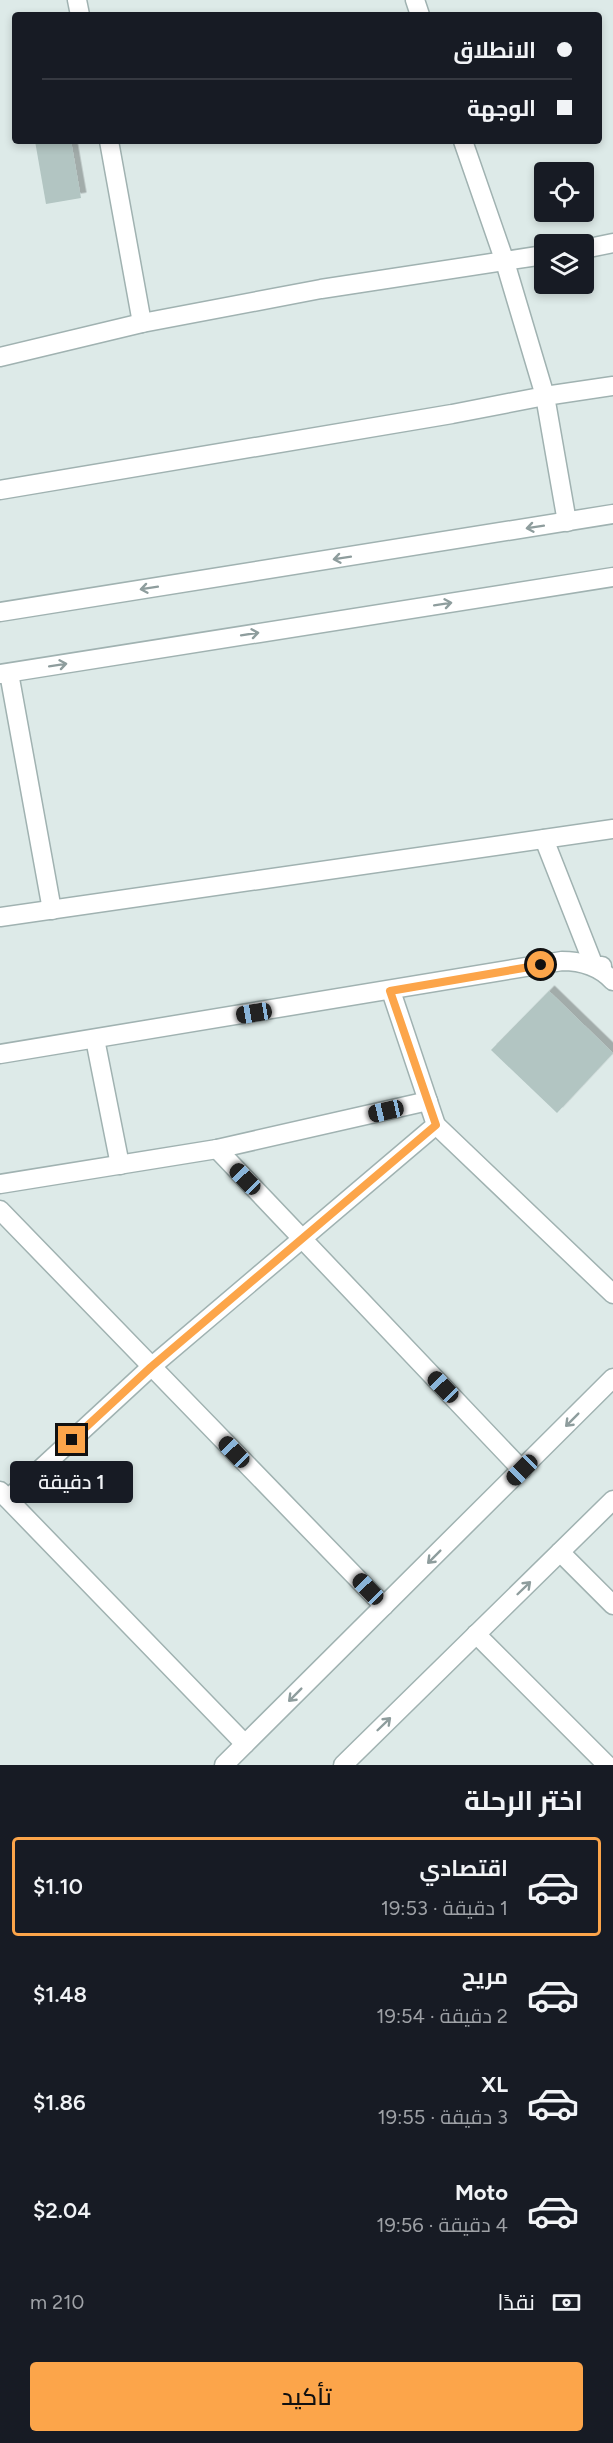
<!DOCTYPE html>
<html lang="ar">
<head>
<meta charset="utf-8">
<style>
	:root { --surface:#171b24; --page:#242831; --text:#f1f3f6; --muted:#9ea1a6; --line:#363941; --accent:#fca54a }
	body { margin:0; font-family:Figtree,Cairo,sans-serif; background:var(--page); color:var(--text); direction:rtl; height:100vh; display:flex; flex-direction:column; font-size:22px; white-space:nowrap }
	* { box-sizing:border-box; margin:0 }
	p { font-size:20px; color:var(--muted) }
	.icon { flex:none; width:33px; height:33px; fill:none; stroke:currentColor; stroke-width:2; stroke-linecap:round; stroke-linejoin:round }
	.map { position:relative; height:1765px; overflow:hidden; direction:ltr }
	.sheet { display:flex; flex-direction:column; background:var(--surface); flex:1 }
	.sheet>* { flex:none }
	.banner { position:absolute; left:12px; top:12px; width:590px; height:132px; border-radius:6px; box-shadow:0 3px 9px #0003; direction:rtl; display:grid; align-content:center; height:132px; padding:0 30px; background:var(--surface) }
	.buttons { position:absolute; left:534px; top:162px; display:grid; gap:12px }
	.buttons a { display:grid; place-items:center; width:60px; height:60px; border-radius:6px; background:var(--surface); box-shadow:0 3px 9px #0003; font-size:30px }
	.end { position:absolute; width:27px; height:27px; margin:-14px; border:8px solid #fca54a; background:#111; box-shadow:0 0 0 3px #111 }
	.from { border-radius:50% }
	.bubble { position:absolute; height:42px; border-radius:6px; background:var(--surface); box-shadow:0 3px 9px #0003; font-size:20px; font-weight:600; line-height:42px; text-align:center; direction:rtl }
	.car { position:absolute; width:18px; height:36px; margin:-18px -9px; border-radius:8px; box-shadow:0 0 4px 2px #0007; background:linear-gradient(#222 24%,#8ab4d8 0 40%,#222 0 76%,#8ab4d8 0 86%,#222 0) }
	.banner b { display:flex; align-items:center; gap:21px; height:57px; font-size:22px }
	.banner b+b { border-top:2px solid var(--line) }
	.banner i { width:15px; height:15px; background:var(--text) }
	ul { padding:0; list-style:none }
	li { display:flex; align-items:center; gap:18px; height:99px; margin:0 12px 9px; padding:0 18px; border:3px solid transparent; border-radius:6px }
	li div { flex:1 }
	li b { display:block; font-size:22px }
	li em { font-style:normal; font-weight:600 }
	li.active { border-color:var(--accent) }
	li>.icon { width:54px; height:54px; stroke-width:1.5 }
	h2 { padding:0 30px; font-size:27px; line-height:72px }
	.pay { display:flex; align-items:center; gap:15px; height:66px; padding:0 30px; font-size:22px }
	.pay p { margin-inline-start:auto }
	.button { display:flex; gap:12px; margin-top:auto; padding:12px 30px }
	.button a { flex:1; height:69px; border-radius:6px; background:var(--accent); color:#111; font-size:24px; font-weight:600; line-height:69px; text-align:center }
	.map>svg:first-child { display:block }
</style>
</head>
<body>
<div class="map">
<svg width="613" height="1765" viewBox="0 0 613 1765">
	<defs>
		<filter id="shadow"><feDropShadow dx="5.5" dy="-5.5" stdDeviation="0" flood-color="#0004"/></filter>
	</defs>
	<rect width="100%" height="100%" fill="#ddeae8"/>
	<g fill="#b2c5c2" filter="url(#shadow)">
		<polygon points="35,141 71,141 81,198 46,204"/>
		<polygon points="549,991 613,1053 557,1113 491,1050"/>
	</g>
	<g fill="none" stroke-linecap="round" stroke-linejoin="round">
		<defs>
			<g id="minor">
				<polyline points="77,0 80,15"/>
				<polyline points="415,0 420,15"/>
				<polyline points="109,141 142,323"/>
				<polyline points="584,249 613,243"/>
				<polyline points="0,357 142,323 321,289 544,255"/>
				<polyline points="0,490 452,414 545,396 505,262 463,141"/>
				<polyline points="567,522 545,396 613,386"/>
				<polyline points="0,612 613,514"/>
				<polyline points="9,673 52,910"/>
				<polyline points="0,674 613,577"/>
				<polyline points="544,839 594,966 602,966"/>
				<polyline points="0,917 613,829"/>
				<polyline points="95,1039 120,1165"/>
				<path d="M 0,1054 L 562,961 C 582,961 599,966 613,981"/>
				<polyline points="436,1125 613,1294"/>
				<polyline points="217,1149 522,1470"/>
				<polyline points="0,1184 217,1149 428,1101"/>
				<polyline points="0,1210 384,1606"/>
				<polyline points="0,1491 245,1744"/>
				<polyline points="8,1499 151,1367 436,1125 391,991"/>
				<polyline points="560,1552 613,1605"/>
				<polyline points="476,1634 607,1765"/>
				<polyline points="224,1765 613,1378"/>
				<polyline points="343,1765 613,1500"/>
			</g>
		</defs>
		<use href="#minor" stroke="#a0b2b1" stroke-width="21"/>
		<use href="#minor" stroke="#fff" stroke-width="18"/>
	</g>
	<defs><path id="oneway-shaft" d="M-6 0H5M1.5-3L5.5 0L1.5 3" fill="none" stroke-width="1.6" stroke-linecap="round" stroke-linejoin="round" transform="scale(1.5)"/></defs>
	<g stroke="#8e9d9d">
		<use href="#oneway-shaft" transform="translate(535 527) rotate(171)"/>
		<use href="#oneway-shaft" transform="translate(342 558) rotate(171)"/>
		<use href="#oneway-shaft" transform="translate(149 588) rotate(171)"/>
		<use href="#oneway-shaft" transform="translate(443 604) rotate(-9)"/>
		<use href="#oneway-shaft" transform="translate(250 634) rotate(-9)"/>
		<use href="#oneway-shaft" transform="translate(58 665) rotate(-9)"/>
		<use href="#oneway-shaft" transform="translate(572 1420) rotate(135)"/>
		<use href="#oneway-shaft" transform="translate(434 1557) rotate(135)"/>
		<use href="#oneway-shaft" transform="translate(524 1588) rotate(-44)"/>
		<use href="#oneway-shaft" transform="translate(295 1695) rotate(135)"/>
		<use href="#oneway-shaft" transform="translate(384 1724) rotate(-44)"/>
	</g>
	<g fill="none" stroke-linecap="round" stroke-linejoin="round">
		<polyline stroke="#fca54a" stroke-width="8" points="72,1440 151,1367 436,1125 390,991 541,965"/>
	</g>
</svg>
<div class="buttons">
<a><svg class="icon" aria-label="locate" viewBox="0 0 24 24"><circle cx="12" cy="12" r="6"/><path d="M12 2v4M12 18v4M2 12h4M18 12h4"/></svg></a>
<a><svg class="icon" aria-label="layers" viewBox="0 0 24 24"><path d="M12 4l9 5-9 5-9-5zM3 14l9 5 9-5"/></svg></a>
</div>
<i class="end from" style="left:541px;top:965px"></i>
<i class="end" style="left:72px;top:1440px"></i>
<div class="bubble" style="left:10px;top:1461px;width:123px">1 دقيقة</div>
<i class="car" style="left:254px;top:1013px;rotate:261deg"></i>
<i class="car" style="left:386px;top:1111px;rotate:257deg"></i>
<i class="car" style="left:245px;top:1179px;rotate:316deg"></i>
<i class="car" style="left:443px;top:1387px;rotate:316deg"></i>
<i class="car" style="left:234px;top:1452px;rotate:316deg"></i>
<i class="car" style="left:522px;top:1470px;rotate:225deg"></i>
<i class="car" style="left:368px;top:1589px;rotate:316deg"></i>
<div class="banner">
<b><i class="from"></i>الانطلاق</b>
<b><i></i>الوجهة</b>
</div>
</div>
<section class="sheet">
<h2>اختر الرحلة</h2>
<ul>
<li class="active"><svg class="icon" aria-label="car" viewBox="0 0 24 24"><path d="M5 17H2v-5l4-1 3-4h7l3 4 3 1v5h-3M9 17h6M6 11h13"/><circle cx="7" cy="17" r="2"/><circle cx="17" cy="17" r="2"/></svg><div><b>اقتصادي</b><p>1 دقيقة · 19:53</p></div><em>$1.10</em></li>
<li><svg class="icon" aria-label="car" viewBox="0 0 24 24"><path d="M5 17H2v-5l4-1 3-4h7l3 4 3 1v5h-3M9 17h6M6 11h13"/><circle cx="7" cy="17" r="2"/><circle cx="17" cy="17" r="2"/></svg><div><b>مريح</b><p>2 دقيقة · 19:54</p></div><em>$1.48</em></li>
<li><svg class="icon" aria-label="car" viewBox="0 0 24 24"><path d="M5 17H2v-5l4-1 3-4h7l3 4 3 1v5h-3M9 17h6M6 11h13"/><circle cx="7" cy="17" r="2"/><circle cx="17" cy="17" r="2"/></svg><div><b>XL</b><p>3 دقيقة · 19:55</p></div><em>$1.86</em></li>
<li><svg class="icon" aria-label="car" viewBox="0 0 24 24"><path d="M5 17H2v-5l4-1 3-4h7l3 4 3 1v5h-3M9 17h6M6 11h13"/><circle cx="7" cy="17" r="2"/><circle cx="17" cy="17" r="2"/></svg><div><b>Moto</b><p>4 دقيقة · 19:56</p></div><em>$2.04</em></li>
</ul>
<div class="pay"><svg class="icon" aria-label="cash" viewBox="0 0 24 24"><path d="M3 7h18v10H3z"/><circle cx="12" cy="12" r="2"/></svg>نقدًا<p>210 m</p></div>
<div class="button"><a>تأكيد</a></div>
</section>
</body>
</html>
